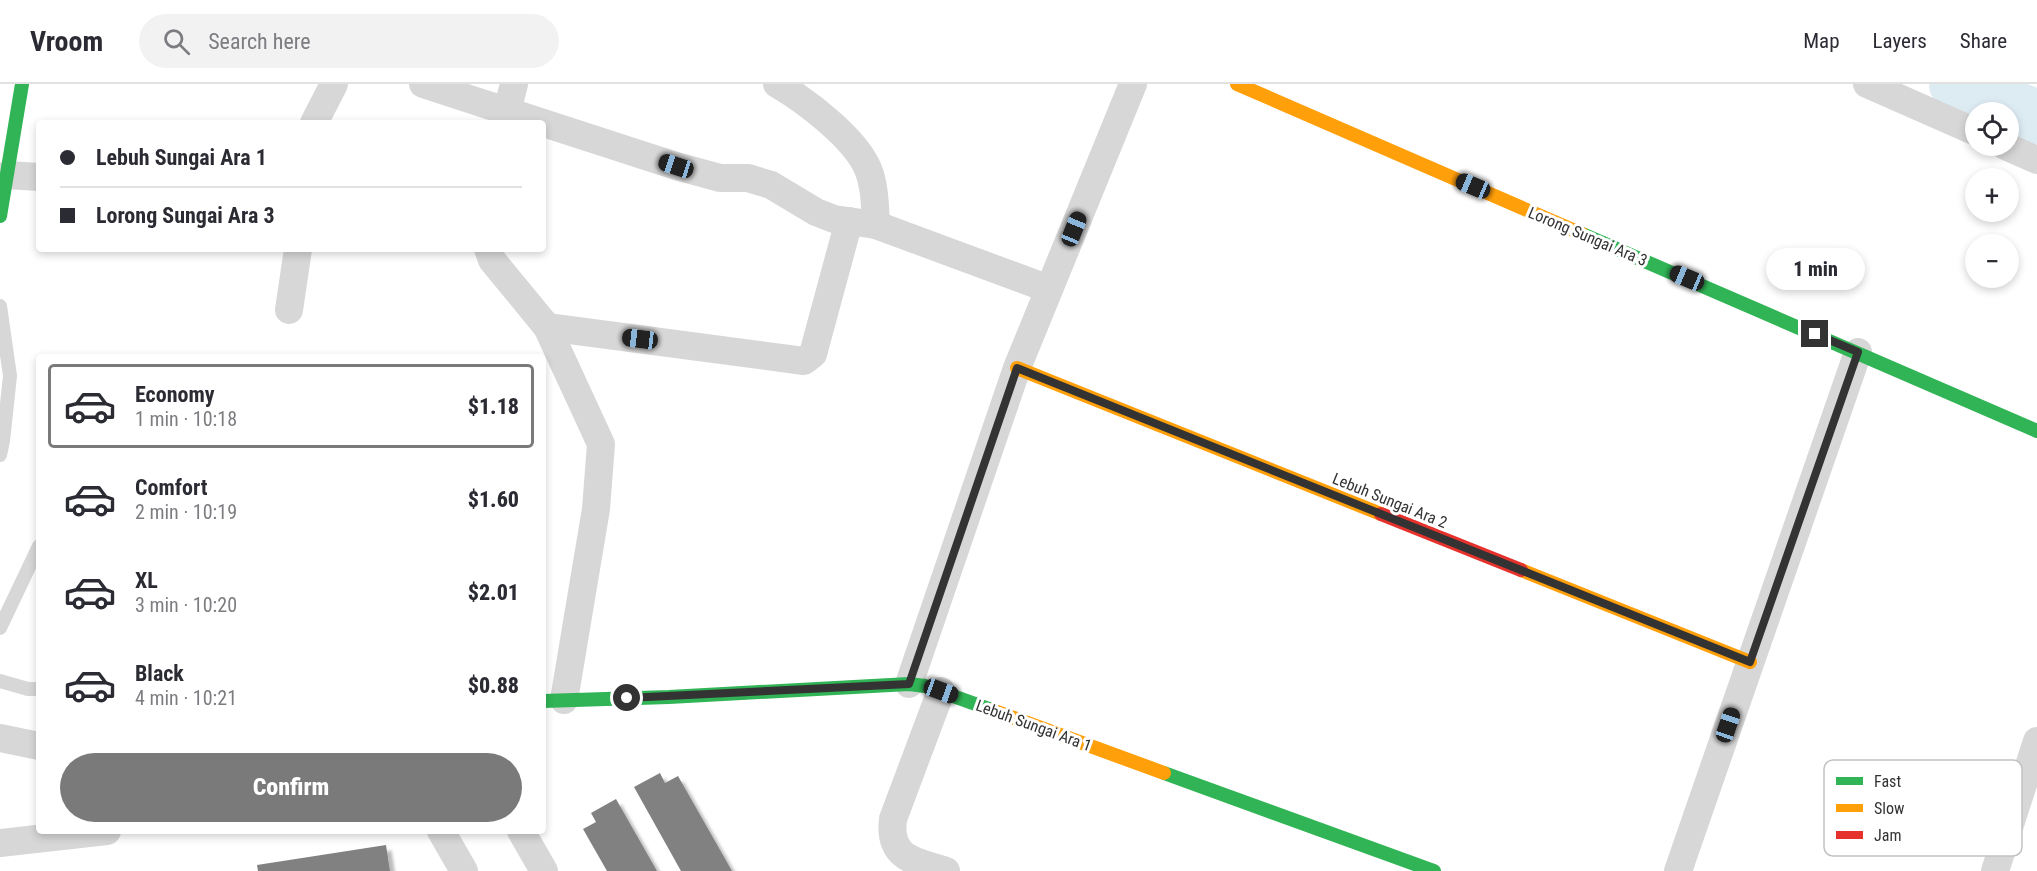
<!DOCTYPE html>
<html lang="en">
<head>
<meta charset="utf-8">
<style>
	:root { --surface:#fff; --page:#f2f2f3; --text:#2b2b33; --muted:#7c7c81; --line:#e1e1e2; --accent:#7a7a7a }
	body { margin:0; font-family:"Roboto Condensed",sans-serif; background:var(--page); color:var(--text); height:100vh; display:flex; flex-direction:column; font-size:22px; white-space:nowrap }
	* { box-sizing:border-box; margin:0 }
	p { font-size:20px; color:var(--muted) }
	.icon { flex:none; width:33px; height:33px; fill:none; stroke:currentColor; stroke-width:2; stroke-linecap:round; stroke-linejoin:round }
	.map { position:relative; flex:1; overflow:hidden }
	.sheet { position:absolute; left:36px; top:270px; width:510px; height:480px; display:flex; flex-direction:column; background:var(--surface); border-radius:6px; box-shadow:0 3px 9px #0003 }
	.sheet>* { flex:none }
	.hud { position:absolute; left:36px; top:36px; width:510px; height:132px; border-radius:6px; box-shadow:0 3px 9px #0003; display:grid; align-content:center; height:132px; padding:0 24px; background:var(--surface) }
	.buttons { position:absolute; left:1965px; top:18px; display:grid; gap:12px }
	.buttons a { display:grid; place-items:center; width:54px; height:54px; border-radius:50%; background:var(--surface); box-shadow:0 3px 9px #0003; font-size:30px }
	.end { position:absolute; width:27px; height:27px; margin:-14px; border:8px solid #333; background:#fff; box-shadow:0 0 0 3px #fff }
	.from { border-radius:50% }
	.bubble { position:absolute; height:42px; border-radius:21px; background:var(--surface); box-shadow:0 3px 9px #0003; font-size:20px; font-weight:800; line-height:42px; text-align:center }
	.car { position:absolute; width:18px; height:36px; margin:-18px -9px; border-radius:8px; box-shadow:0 0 4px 2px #0007; background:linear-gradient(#222 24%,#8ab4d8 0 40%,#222 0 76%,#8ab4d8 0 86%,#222 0) }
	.hud b { display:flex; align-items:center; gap:21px; height:57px; font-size:22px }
	.hud b+b { border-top:2px solid var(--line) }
	.hud i { width:15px; height:15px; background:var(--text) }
	ul { padding:10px 0 0; list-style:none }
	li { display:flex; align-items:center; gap:18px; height:84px; margin:0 12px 9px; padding:0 12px; border:3px solid transparent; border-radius:6px }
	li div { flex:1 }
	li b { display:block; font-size:22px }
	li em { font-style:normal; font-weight:800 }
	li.on { border-color:var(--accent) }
	li>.icon { width:54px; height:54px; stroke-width:1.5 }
	.action { display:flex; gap:12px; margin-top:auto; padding:12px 24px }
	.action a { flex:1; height:69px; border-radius:36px; background:var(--accent); color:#fff; font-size:24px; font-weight:800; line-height:69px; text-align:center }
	header { display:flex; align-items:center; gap:36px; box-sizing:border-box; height:84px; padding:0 30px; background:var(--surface); border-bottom:2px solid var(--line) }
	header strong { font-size:28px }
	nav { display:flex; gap:33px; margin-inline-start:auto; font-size:21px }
	.search { width:420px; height:54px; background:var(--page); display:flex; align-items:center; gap:15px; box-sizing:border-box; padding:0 21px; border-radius:33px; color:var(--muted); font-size:22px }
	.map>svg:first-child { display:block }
</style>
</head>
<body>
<header>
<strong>Vroom</strong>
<div class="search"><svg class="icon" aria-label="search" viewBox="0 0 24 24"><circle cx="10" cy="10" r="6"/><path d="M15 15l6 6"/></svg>Search here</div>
<nav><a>Map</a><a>Layers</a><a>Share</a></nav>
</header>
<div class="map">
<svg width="2037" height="787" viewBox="0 0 2037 787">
	<defs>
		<filter id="shadow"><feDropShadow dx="5.5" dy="5.5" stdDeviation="1.5" flood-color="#0004"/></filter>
	</defs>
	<rect width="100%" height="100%" fill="#fff"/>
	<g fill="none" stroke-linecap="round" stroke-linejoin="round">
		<polyline stroke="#ddebf3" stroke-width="54" points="1956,0 2037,33"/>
	</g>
	<g fill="#818181" filter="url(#shadow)">
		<polygon points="660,689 665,699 678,692 732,787 681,787 634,703"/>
		<polygon points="616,715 657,787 607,787 583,745 596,738 591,729"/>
		<polygon points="386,761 390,787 258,787 257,781"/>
	</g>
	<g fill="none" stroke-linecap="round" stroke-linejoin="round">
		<g stroke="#d7d7d7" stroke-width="14">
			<polyline points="0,222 10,292 3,357 0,371"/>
			<polyline points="0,544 39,462"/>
			<polyline points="0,597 28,605 39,605"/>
		</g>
		<g stroke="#d7d7d7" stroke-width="28">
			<polyline points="423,0 676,82 720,94 748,94 771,101 816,128 834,135 876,141 1049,205"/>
			<path d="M 777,0 C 806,17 855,54 868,85 C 875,102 875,123 876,141"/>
			<polyline points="1867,0 1976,48"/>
			<polyline points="314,39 334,0"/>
			<polyline points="504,39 514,0"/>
			<polyline points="2005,62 2037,76"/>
			<polyline points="7,91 39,93"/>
			<polyline points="488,165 492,176 547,243 601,360 596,425 564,616"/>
			<polyline points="289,226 298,165"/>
			<polyline points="547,243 804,277 813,270 849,137"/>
			<polyline points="909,600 1017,284 1133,0"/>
			<path d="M 941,607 L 893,735 C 888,775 915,777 946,787"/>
			<polyline points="0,654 39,662"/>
			<polyline points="441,747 464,787"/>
			<polyline points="521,747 544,787"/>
			<polyline points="0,759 107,747"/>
			<polyline points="1678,787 1858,268"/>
			<polyline points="1995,787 2037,657"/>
		</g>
		<g stroke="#30b455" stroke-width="14">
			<polyline points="0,132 22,0"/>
			<polyline points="1582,150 2037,347"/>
			<polyline points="543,617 669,613 909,600 925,602 992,626"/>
			<polyline points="1164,689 1434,787"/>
		</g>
		<g stroke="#ff9f0a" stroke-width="14">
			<polyline points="1237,0 1582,150"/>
			<polyline points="1017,284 1381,430"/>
			<polyline points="1521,486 1750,578"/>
			<polyline points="992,626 1164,689"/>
		</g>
		<polyline stroke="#e5322d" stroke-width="14" points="1381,430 1521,486"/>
	</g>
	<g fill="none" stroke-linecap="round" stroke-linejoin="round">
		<polyline stroke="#333" stroke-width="8" points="627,614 909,600 1017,284 1750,578 1858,268 1815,250"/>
	</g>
	<g text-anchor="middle" stroke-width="6" stroke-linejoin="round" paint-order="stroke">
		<g font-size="16" fill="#333" stroke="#fff">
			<text transform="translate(1588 152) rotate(23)" y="6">Lorong Sungai Ara 3</text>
			<text transform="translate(1390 416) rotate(22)" y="6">Lebuh Sungai Ara 2</text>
			<text transform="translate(1034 641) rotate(20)" y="6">Lebuh Sungai Ara 1</text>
		</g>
	</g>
	<rect x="1824" y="676" width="198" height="96" rx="9" fill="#fff" stroke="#c2c2c2" stroke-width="1.5"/>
	<rect x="1836" y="693" width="27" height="8" fill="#30b455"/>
	<rect x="1836" y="720" width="27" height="8" fill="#ff9f0a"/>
	<rect x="1836" y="747" width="27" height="8" fill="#e5322d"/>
	<g font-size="16" fill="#333">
		<text x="1874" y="703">Fast</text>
		<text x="1874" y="730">Slow</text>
		<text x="1874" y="757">Jam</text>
	</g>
</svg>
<div class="buttons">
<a><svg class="icon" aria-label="locate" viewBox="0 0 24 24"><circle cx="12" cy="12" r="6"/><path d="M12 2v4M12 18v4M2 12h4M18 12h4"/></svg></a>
<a>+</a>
<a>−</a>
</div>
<i class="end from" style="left:627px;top:614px"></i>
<i class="end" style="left:1815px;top:250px"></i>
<div class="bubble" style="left:1766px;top:164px;width:99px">1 min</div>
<i class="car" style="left:676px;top:82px;rotate:288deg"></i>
<i class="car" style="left:1473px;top:102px;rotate:293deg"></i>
<i class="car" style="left:1074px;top:145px;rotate:22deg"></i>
<i class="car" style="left:1687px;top:194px;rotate:293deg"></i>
<i class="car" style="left:640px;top:255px;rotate:277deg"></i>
<i class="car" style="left:941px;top:607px;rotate:110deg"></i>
<i class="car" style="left:1728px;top:641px;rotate:19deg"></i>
<div class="hud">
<b><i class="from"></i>Lebuh Sungai Ara 1</b>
<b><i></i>Lorong Sungai Ara 3</b>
</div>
<section class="sheet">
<ul>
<li class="on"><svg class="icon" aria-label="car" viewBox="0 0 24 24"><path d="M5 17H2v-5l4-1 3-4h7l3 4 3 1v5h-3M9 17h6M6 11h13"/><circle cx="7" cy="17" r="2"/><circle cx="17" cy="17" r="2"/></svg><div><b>Economy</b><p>1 min · 10:18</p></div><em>$1.18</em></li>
<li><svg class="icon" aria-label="car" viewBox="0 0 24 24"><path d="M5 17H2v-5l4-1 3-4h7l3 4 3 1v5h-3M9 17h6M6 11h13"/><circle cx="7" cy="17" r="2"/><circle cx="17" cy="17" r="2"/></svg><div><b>Comfort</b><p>2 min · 10:19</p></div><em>$1.60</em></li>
<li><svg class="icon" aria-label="car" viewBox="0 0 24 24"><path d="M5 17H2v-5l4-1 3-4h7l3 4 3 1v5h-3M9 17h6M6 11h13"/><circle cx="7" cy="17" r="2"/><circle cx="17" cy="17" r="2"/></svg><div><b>XL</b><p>3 min · 10:20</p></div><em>$2.01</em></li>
<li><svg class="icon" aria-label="car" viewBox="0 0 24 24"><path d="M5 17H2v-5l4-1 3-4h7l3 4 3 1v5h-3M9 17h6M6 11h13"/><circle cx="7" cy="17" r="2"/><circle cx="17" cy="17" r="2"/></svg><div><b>Black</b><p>4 min · 10:21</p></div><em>$0.88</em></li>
</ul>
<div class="action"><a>Confirm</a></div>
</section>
</div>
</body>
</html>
